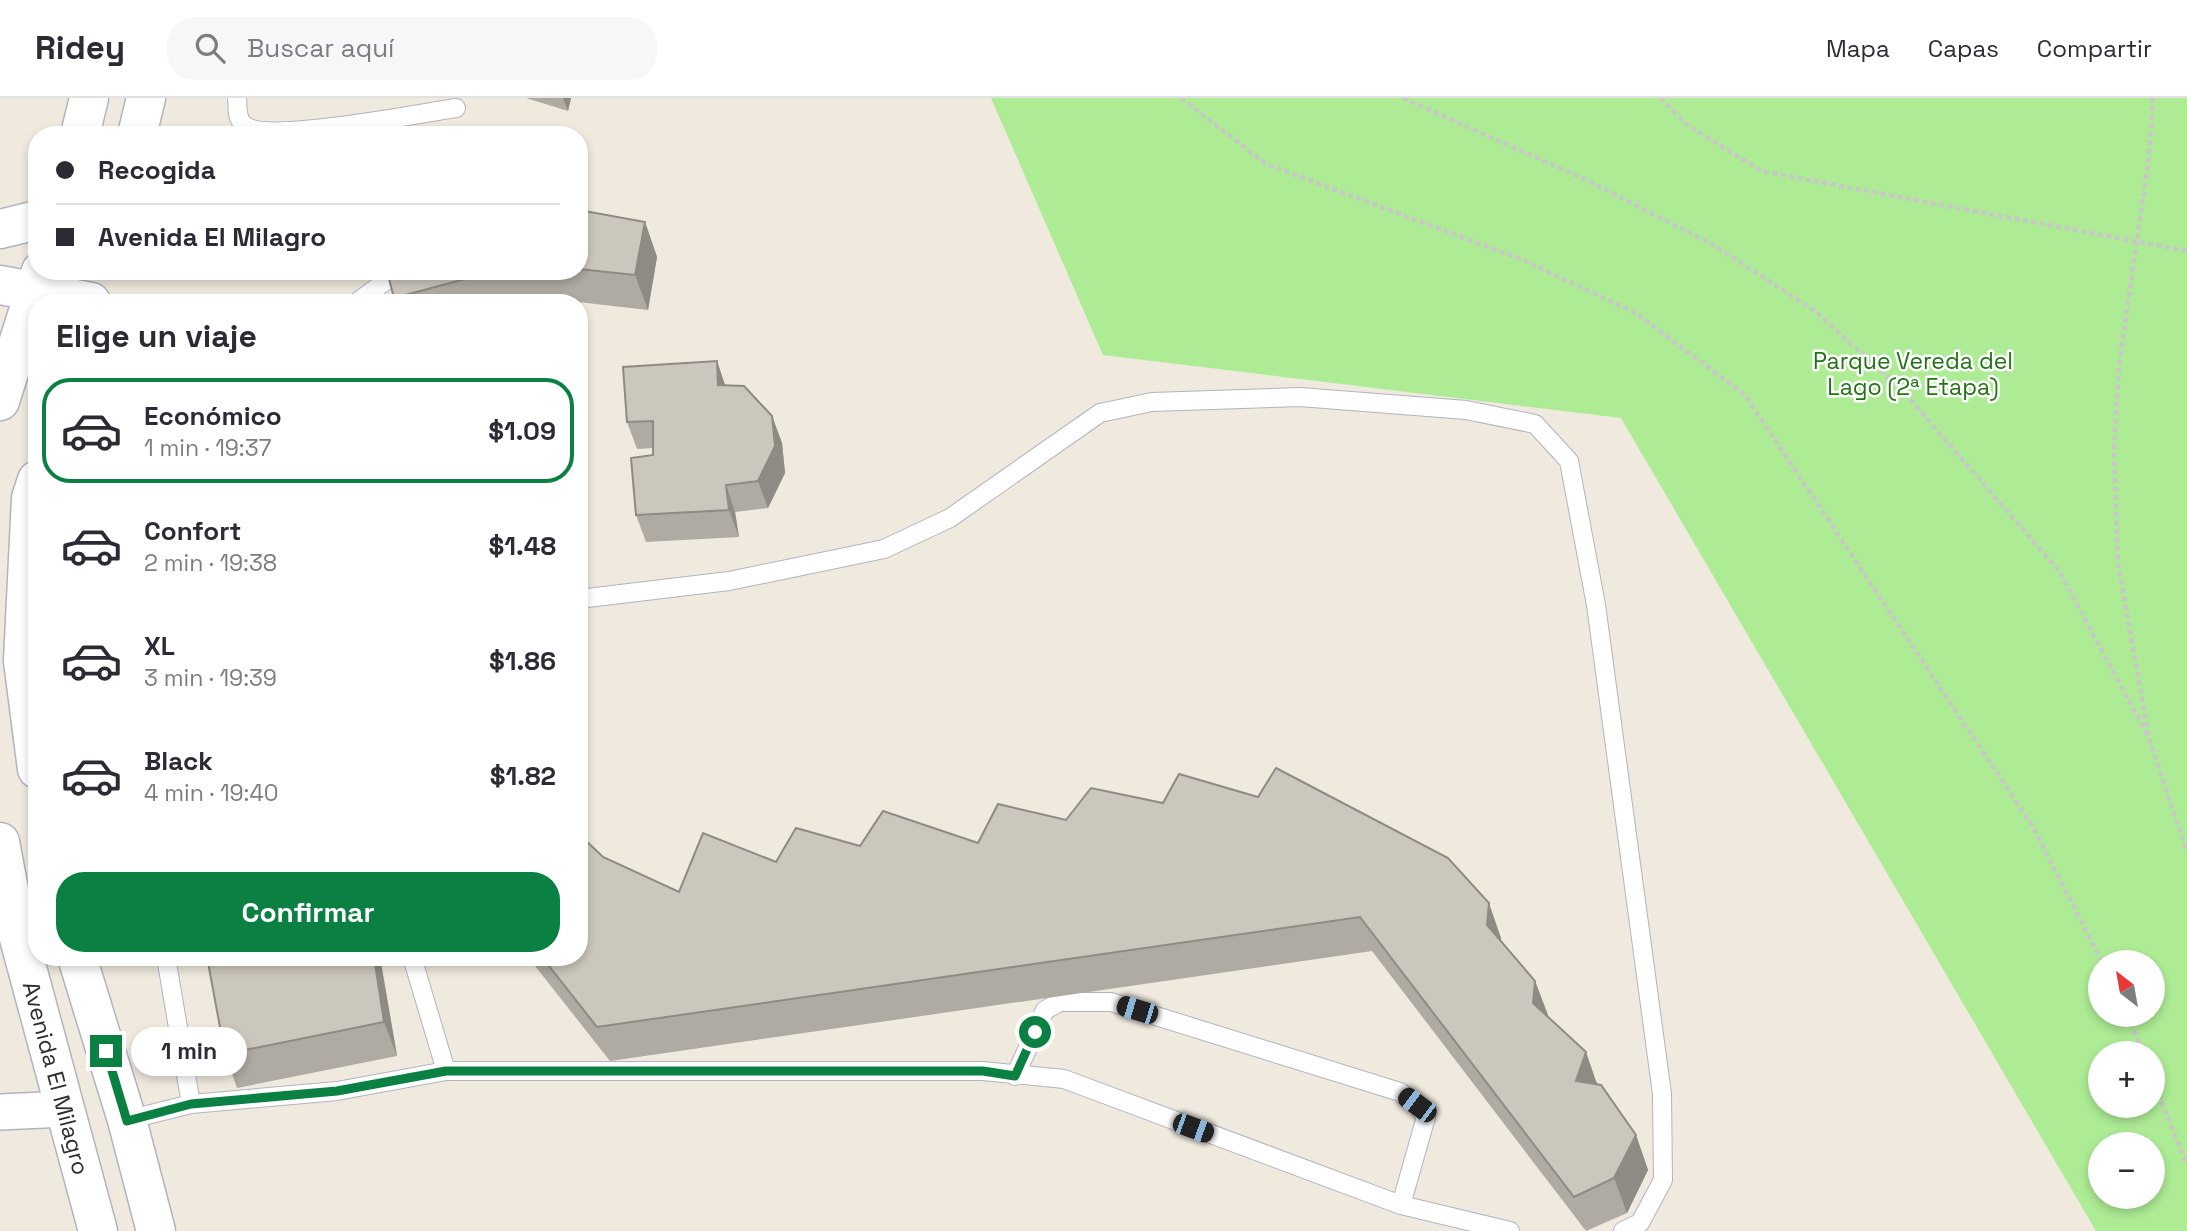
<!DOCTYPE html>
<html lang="es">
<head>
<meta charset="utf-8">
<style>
	:root { --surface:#fff; --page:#f7f7f7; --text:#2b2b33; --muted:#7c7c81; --line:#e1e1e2; --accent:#0b8043 }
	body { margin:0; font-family:"Space Grotesk",sans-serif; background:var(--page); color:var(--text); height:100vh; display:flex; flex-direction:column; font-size:26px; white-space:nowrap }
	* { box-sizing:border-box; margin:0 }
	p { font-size:23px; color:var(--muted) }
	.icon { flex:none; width:38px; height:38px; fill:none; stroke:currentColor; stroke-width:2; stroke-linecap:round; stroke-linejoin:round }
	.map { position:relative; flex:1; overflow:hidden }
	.panel { position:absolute; left:28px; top:196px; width:560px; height:672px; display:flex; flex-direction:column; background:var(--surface); border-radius:28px; box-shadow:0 4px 10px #0003 }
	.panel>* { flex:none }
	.top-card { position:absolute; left:28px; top:28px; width:560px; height:154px; border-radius:28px; box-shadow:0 4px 10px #0003; display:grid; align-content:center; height:154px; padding:0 28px; background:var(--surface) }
	.needle { width:46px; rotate:329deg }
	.fabs { position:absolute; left:2088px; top:852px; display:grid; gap:14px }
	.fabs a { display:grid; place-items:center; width:77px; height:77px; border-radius:50%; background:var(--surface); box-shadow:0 4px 10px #0003; font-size:35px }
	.end { position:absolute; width:32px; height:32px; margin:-16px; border:9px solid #0b8043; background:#fff; box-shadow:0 0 0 4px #fff }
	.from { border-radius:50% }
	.bubble { position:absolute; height:49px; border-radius:24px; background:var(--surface); box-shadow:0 4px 10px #0003; font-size:23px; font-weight:700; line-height:49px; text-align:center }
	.car { position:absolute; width:21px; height:42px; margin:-21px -10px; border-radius:9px; box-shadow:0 0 5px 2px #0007; background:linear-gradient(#222 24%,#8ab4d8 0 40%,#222 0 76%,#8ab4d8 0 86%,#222 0) }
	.top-card b { display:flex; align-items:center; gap:24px; height:66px; font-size:26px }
	.top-card b+b { border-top:2px solid var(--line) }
	.top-card i { width:18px; height:18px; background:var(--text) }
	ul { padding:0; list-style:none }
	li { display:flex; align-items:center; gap:21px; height:105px; margin:0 14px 10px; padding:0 14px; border:4px solid transparent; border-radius:28px }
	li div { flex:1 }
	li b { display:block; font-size:26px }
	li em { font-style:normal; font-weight:700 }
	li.on { border-color:var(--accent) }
	li>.icon { width:63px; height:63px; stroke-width:1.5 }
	h2 { padding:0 28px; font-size:32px; line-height:84px }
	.primary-button { display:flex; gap:14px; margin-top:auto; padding:14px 28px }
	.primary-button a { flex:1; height:80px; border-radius:28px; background:var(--accent); color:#fff; font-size:28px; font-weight:700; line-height:80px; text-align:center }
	header { display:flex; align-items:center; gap:42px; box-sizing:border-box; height:98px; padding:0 35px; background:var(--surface); border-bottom:2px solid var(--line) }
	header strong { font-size:33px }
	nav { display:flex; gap:38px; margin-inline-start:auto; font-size:24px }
	.search { width:490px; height:63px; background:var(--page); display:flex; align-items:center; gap:18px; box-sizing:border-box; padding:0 24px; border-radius:28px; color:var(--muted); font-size:26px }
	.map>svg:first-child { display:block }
</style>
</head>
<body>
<header>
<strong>Ridey</strong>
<div class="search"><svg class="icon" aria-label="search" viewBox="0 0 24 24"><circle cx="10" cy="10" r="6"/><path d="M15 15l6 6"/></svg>Buscar aquí</div>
<nav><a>Mapa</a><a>Capas</a><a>Compartir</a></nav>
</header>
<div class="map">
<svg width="2187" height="1133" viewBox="0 0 2187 1133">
	<rect width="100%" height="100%" fill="#efe9de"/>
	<path fill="#adeb95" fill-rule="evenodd" d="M 991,0 L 2187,0 L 2187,1133 L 2096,1133 L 1621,320 L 1103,257 ZM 2100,864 L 2152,864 L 2152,917 L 2100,917 ZM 2100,956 L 2152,956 L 2152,1008 L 2100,1008 ZM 2100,1046 L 2152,1046 L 2152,1099 L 2100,1099 Z"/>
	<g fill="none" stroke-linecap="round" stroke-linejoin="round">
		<defs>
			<g id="lane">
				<path d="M 237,0 C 238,9 236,19 243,26 C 263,47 421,15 456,10"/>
				<polyline points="356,205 399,173"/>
				<polyline points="579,501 729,483 884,451 950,420 1100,315 1152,304 1300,299 1466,312 1535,326 1569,363 1596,507 1662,996 1663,1082 1640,1125 1623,1133"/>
				<polyline points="166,859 191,1006"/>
				<polyline points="412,859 446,973 983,973 1064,981 1401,1107 1510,1133"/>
				<polyline points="1015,978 1045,912 1060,904 1111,904 1400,994 1417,1007 1426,1019 1401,1107"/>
				<polyline points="127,1022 191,1006 337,993 446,973"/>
			</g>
			<polyline id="street" points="0,1014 65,1011"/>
			<g id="secondary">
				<polyline points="80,37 89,0"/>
				<polyline points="137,37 146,0"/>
				<polyline points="0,131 37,122"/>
				<polyline points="0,187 91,204"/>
				<polyline points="0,303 41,173"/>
				<polyline points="37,382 31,400 23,563 37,671"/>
				<polyline points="0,744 16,829 98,1133"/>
				<polyline points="77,859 127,1022 156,1133"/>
			</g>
		</defs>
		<use href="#lane" stroke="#b2b3c1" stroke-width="20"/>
		<use href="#street" stroke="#b2b3c1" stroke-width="38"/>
		<use href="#secondary" stroke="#b2b3c1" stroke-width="41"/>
		<g stroke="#c8c8c8" stroke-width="4.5" stroke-dasharray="5 3.5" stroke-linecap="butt">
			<polyline points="1181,0 1266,66 1523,162 1636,215 1745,297 2033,729 2102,864"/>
			<polyline points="1403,0 1584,81 1710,145 1815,213 1903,293 2059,473 2149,640"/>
			<polyline points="1661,0 1686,26 1761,73 2187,153"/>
			<polyline points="2153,0 2149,58 2119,267 2114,354 2118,465 2149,640 2187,754"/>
			<polyline points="2128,917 2143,956"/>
			<polyline points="2152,980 2187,1067"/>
		</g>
		<use href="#lane" stroke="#fff" stroke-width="18"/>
		<use href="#street" stroke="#fff" stroke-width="35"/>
		<use href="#secondary" stroke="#fff" stroke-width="38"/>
	</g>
	<g fill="#afaba2">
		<polygon points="526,0 571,0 568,13"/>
		<polygon points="579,112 645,124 657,159 648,212 552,201 526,205 396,205 387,173 579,173"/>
		<polygon points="717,263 725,287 772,318 782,345 785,375 768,410 735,414 739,439 646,444 636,417 653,357 653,350 637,351 627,324"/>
		<polygon points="978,745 1501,840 1501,843 1535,883 1548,918 1636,1037 1648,1072 1627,1115 1586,1133 1372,853 610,963 528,859 579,859 603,759 679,794 776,764 860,748"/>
		<polygon points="207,859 380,859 397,958 237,990 225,956"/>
	</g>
	<g fill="#8e8b84">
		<polygon points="563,0 571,0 568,13"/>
		<polygon points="645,124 657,159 648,212 635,177"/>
		<polygon points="717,263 726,290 718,287"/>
		<polygon points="772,318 782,345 785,375 768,410 758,383"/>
		<polygon points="726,387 735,414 739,439 729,412"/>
		<polygon points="1489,805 1501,840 1499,862 1487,827"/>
		<polygon points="374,859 380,859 397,958 384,924"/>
		<polygon points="1535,883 1548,917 1546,939 1533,905"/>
		<polygon points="1586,954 1598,989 1576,983"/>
		<polygon points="1636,1037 1648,1072 1627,1115 1614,1080"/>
	</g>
	<g fill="#cbc7bc" stroke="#8e8b84" stroke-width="2">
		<polygon points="579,112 645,124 635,177 579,171"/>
		<polygon points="387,173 495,173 394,200"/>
		<polygon points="717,263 718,287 744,288 772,318 775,348 758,383 726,387 729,412 636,417 631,360 653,357 653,323 627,324 623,269"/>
		<polygon points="1276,670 1448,760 1489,805 1487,827 1535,883 1533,905 1586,954 1576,983 1601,987 1636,1037 1614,1080 1574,1099 1360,819 597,929 542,859 579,859 579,736 603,759 679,794 703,735 776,764 796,730 860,748 883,713 978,745 998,706 1066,722 1091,690 1163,705 1179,676 1258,699"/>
		<polygon points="207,859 374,859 384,924 225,956"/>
	</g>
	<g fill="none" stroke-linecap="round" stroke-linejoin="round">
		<polyline stroke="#0b8043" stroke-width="9" points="106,953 127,1023 191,1006 337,993 446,973 983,973 1015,978 1035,934"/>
	</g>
	<g text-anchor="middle" stroke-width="5" stroke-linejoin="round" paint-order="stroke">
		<g font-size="23" fill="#227313" stroke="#fff">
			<text x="1913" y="271">Parque Vereda del<tspan x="1913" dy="26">Lago (2ª Etapa)</tspan></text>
		</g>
		<g font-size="23" fill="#2d2d2d" stroke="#fff">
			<text transform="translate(56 980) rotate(75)" y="8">Avenida El Milagro</text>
		</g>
	</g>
</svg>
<div class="fabs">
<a><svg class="needle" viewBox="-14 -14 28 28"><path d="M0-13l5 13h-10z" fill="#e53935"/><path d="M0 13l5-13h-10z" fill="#7c7c81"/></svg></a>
<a>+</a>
<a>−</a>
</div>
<i class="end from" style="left:1035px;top:934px"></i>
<i class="end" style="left:106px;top:953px"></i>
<div class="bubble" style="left:131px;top:929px;width:116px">1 min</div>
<i class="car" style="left:1137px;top:912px;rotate:287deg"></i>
<i class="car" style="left:1417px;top:1007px;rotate:307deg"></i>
<i class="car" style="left:1193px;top:1030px;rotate:110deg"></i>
<div class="top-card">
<b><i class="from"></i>Recogida</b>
<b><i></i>Avenida El Milagro</b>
</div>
<section class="panel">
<h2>Elige un viaje</h2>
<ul>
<li class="on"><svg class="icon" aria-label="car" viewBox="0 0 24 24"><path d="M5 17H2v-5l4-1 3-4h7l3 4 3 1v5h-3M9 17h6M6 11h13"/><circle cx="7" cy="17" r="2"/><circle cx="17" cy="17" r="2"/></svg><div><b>Económico</b><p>1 min · 19:37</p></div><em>$1.09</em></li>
<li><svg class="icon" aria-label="car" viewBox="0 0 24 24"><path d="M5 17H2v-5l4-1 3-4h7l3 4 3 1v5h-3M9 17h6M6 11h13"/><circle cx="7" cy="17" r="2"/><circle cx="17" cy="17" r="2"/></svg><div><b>Confort</b><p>2 min · 19:38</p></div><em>$1.48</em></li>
<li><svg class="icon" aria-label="car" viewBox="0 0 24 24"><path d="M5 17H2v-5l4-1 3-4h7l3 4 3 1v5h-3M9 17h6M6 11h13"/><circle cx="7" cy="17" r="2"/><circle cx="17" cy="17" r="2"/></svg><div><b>XL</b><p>3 min · 19:39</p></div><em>$1.86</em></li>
<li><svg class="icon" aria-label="car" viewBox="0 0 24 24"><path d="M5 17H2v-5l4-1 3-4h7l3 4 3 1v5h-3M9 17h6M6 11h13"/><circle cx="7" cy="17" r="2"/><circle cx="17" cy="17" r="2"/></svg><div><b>Black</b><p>4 min · 19:40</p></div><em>$1.82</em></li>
</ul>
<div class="primary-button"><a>Confirmar</a></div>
</section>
</div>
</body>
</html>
